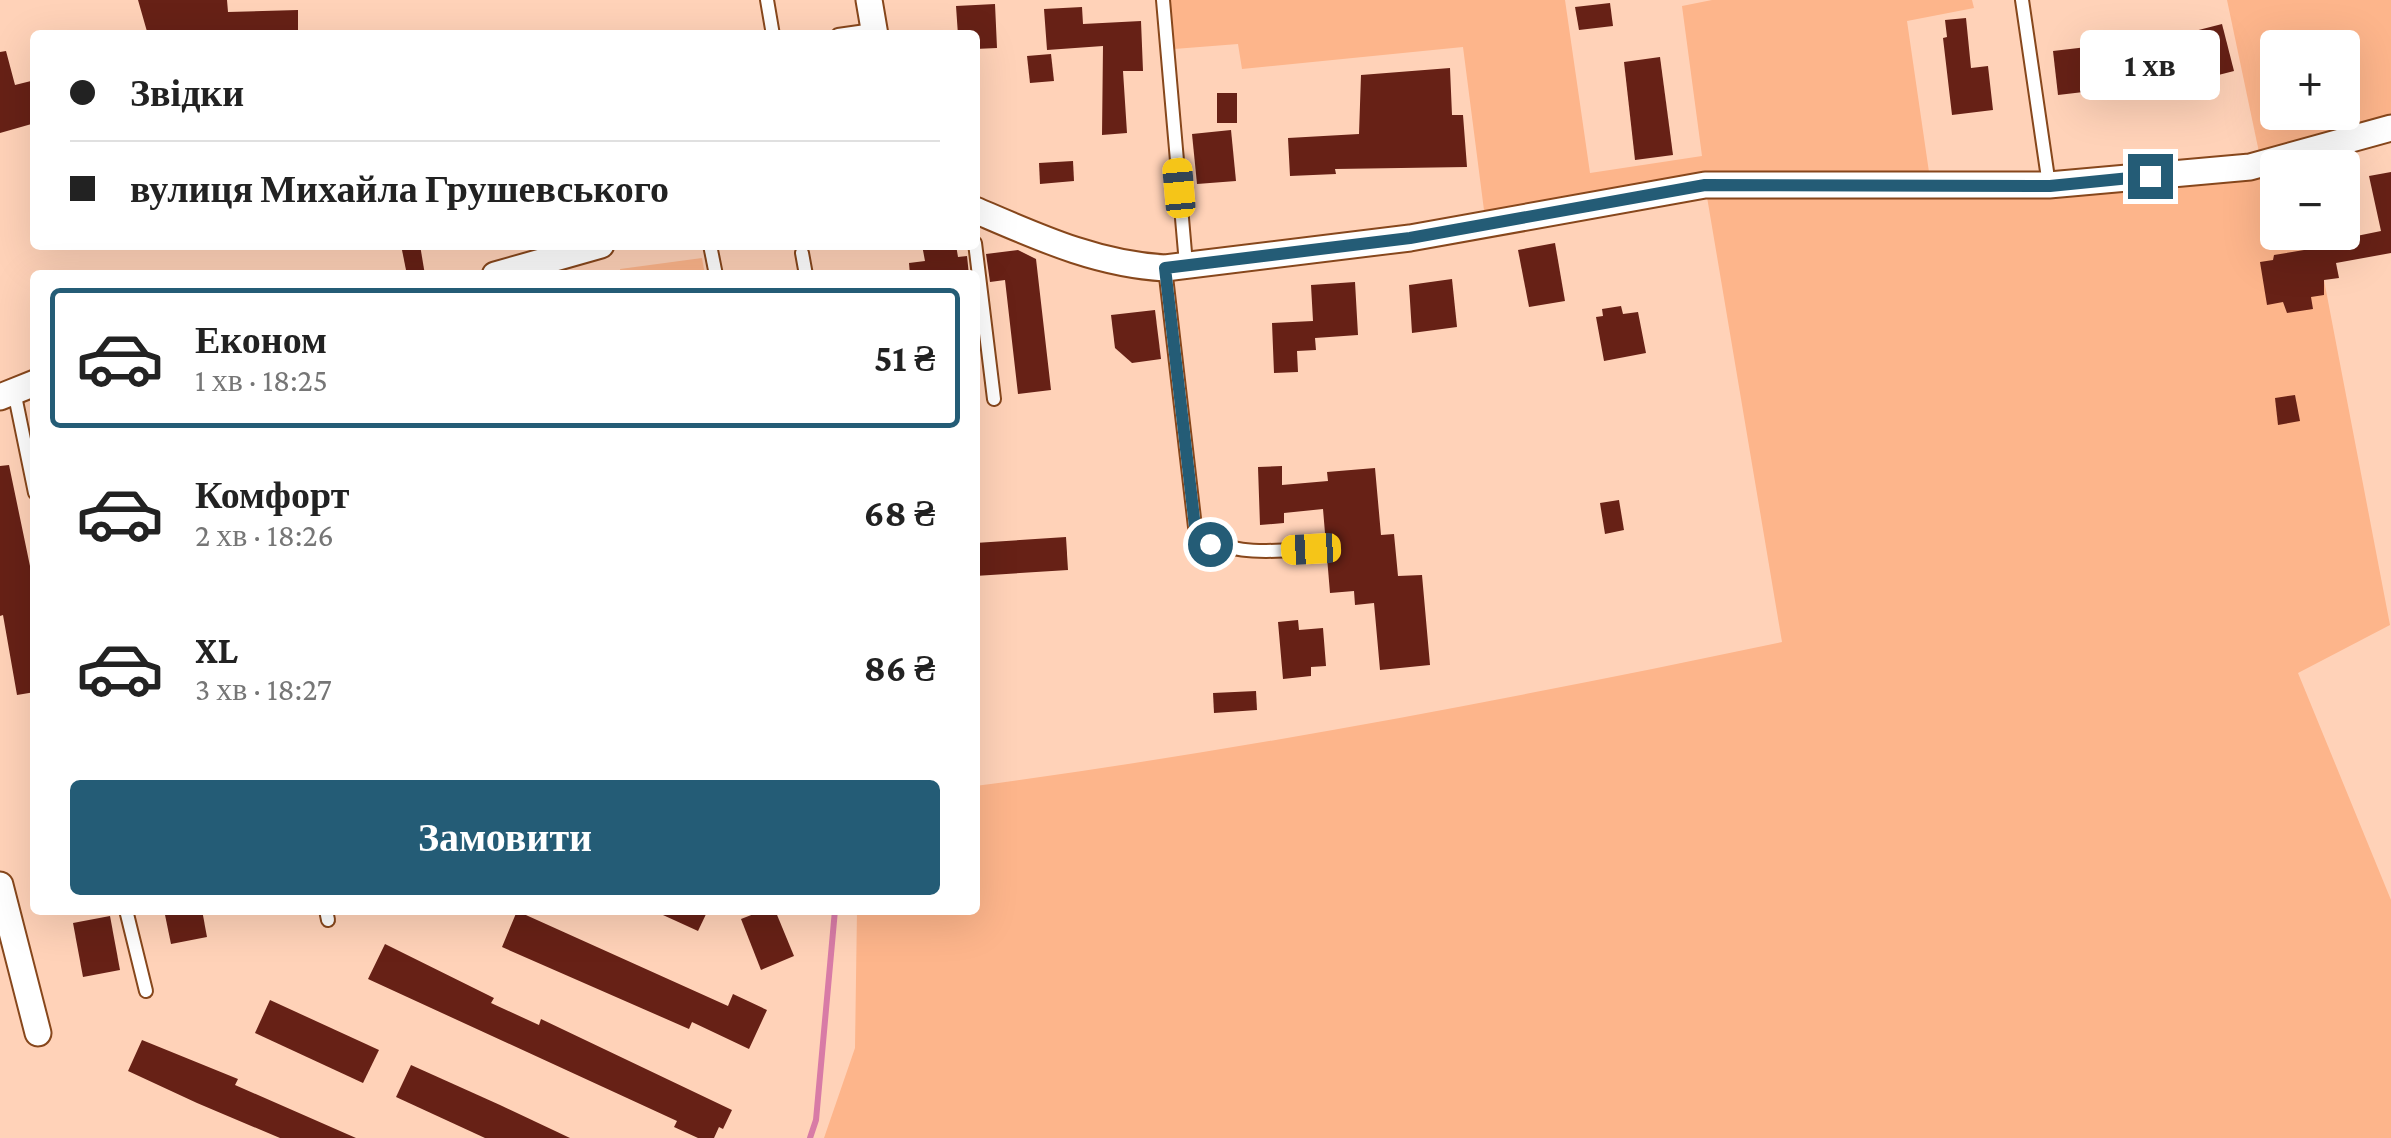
<!DOCTYPE html>
<html lang="uk">
<head>
<meta charset="utf-8">
<style>
	:root { --surface:#fff; --page:#f2f2f2; --text:#222; --muted:#767676; --line:#e0e0e0; --accent:#245c76 }
	body { margin:0; font-family:"Crimson Pro",serif; background:var(--page); color:var(--text); height:100vh; display:flex; flex-direction:column; font-size:38px; white-space:nowrap }
	* { box-sizing:border-box; margin:0 }
	p { font-size:32px; color:var(--muted) }
	.icon { flex:none; width:55px; height:55px; fill:none; stroke:currentColor; stroke-width:2; stroke-linecap:round; stroke-linejoin:round }
	.map { position:relative; flex:1; overflow:hidden }
	.drawer { position:absolute; left:30px; top:270px; width:950px; height:645px; display:flex; flex-direction:column; background:var(--surface); border-radius:10px; box-shadow:0 10px 40px #0002 }
	.drawer>* { flex:none }
	.banner { position:absolute; left:30px; top:30px; width:950px; height:220px; border-radius:10px; box-shadow:0 10px 40px #0002; display:grid; align-content:center; height:220px; padding:0 40px; background:var(--surface) }
	.controls { position:absolute; left:2260px; top:30px; display:grid; gap:20px }
	.controls a { display:grid; place-items:center; width:100px; height:100px; border-radius:10px; background:var(--surface); box-shadow:0 10px 40px #0002; font-size:50px }
	.end { position:absolute; width:45px; height:45px; margin:-22px; border:12px solid #245c76; background:#fff; box-shadow:0 0 0 5px #fff }
	.from { border-radius:50% }
	.bubble { position:absolute; height:70px; border-radius:10px; background:var(--surface); box-shadow:0 10px 40px #0002; font-size:32px; font-weight:700; line-height:70px; text-align:center }
	.car { position:absolute; width:30px; height:60px; margin:-30px -15px; border-radius:12px; box-shadow:0 0 8px 2px #0007; background:linear-gradient(#f5c518 24%,#345 0 40%,#f5c518 0 76%,#345 0 86%,#f5c518 0) }
	.banner b { display:flex; align-items:center; gap:35px; height:95px; font-size:38px }
	.banner b+b { border-top:2px solid var(--line) }
	.banner i { width:25px; height:25px; background:var(--text) }
	ul { padding:18px 0 0; list-style:none }
	li { display:flex; align-items:center; gap:30px; height:140px; margin:0 20px 15px; padding:0 20px; border:5px solid transparent; border-radius:10px }
	li div { flex:1 }
	li b { display:block; font-size:38px }
	li em { font-style:normal; font-weight:700 }
	li.active { border-color:var(--accent) }
	li>.icon { width:90px; height:90px; stroke-width:1.5 }
	.cta { display:flex; gap:20px; margin-top:auto; padding:20px 40px }
	.cta a { flex:1; height:115px; border-radius:10px; background:var(--accent); color:#fff; font-size:40px; font-weight:700; line-height:115px; text-align:center }
	.map>svg:first-child { display:block }
</style>
</head>
<body>
<div class="map">
<svg width="2391" height="1138" viewBox="0 0 2391 1138">
	<rect width="100%" height="100%" fill="#ffd2b8"/>
	<g fill="#fdb58b" fill-rule="evenodd">
		<polygon points="1169,0 1565,0 1590,173 1702,156 1682,6 1712,0 1972,0 1974,8 1907,21 1930,179 1745,176 1485,218 1463,47 1242,69 1238,44 1174,49"/>
		<path d="M 2227,0 L 2391,0 L 2391,120 L 2260,157 ZM 2278,48 L 2342,48 L 2342,112 L 2278,112 Z"/>
		<path d="M 2277,170 L 2278,232 L 2315,233 L 2390,625 L 2298,673 L 2391,900 L 2391,1138 L 824,1138 L 855,1048 L 857,910 L 975,910 L 975,786 C 1246,750 1515,698 1782,642 L 1707,197 L 2015,199 L 2230,183 Z"/>
		<polygon points="702,258 705,275 621,275 620,269"/>
	</g>
	<g fill="none" stroke-linecap="round" stroke-linejoin="round">
		<polyline stroke="#d87ba6" stroke-width="6" points="810,1138 816,1120 835,910"/>
	</g>
	<g fill="#672116">
		<polygon points="138,0 227,0 228,12 298,10 298,35 148,35"/>
		<polygon points="1610,3 1613,26 1579,30 1575,7"/>
		<polygon points="995,4 997,48 975,49 975,35 958,35 956,6"/>
		<polygon points="1082,7 1083,24 1141,21 1143,71 1123,71 1127,133 1102,135 1103,46 1047,50 1044,9"/>
		<polygon points="1966,18 1971,68 1988,66 1993,110 1952,115 1943,38 1947,37 1945,20"/>
		<polygon points="2222,24 2234,71 2195,81 2183,34"/>
		<polygon points="2087,47 2092,91 2058,95 2053,51"/>
		<polygon points="6,51 15,85 35,80 35,123 0,133 0,52"/>
		<polygon points="1051,54 1054,81 1030,83 1027,56"/>
		<polygon points="1660,57 1673,155 1635,160 1624,62"/>
		<polygon points="1450,68 1452,115 1463,115 1467,167 1335,169 1336,174 1290,176 1288,138 1359,134 1361,75"/>
		<rect x="1217" y="93" width="20" height="30"/>
		<polygon points="1231,130 1236,181 1197,184 1192,134"/>
		<polygon points="1073,161 1074,181 1040,184 1039,163"/>
		<polygon points="2391,172 2391,253 2336,263 2339,278 2324,280 2324,295 2311,297 2313,309 2287,313 2283,302 2267,305 2260,262 2273,260 2274,255 2304,250 2302,237 2330,234 2332,241 2381,231 2369,176"/>
		<polygon points="1555,243 1565,301 1529,307 1518,250"/>
		<polygon points="401,245 420,245 425,275 407,275"/>
		<polygon points="922,245 956,245 958,257 967,256 969,275 910,275 909,263 925,261"/>
		<polygon points="1018,250 1036,259 1051,390 1018,394 1005,280 990,282 986,254"/>
		<polygon points="1452,279 1457,327 1412,333 1409,285"/>
		<polygon points="1355,282 1358,335 1315,338 1316,350 1297,351 1298,372 1274,373 1272,323 1313,321 1311,285"/>
		<polygon points="1621,306 1623,314 1638,312 1646,353 1604,361 1596,317 1603,316 1602,309"/>
		<polygon points="1155,310 1161,359 1132,363 1115,348 1111,315"/>
		<polygon points="2295,395 2300,421 2278,425 2275,398"/>
		<polygon points="9,465 35,590 35,692 17,695 3,615 0,616 0,466"/>
		<polygon points="1282,466 1282,485 1328,481 1327,472 1375,468 1381,535 1394,534 1398,576 1422,575 1430,665 1380,670 1374,603 1355,605 1354,591 1330,593 1323,509 1284,513 1284,523 1260,525 1258,467"/>
		<polygon points="1619,500 1624,530 1605,534 1600,503"/>
		<polygon points="1066,537 1068,570 975,576 975,543"/>
		<polygon points="1298,620 1299,630 1323,628 1326,666 1311,667 1311,676 1283,679 1278,622"/>
		<polygon points="1256,691 1257,710 1214,713 1213,693"/>
		<polygon points="164,910 202,910 207,937 171,944"/>
		<polygon points="652,910 708,910 698,931"/>
		<polygon points="764,910 775,910 794,956 761,970 741,919"/>
		<polygon points="517,911 728,1006 733,994 767,1010 749,1049 692,1022 689,1029 502,947"/>
		<polygon points="110,916 120,970 83,977 73,923"/>
		<polygon points="385,944 494,998 491,1003 539,1025 541,1019 732,1110 723,1129 719,1127 714,1138 698,1138 674,1127 677,1121 368,979"/>
		<polygon points="270,1000 379,1050 363,1083 255,1033"/>
		<polygon points="142,1040 238,1079 235,1085 356,1138 280,1138 197,1103 128,1071"/>
		<polygon points="411,1065 500,1105 570,1138 485,1138 396,1097"/>
	</g>
	<g fill="none" stroke-linecap="round" stroke-linejoin="round">
		<defs>
			<g id="service">
				<polyline points="767,0 773,35"/>
				<polyline points="1163,0 1186,264"/>
				<polyline points="2022,0 2049,185"/>
				<polyline points="838,35 873,30"/>
				<polyline points="975,243 994,399"/>
				<polyline points="710,245 716,275"/>
				<polyline points="802,253 806,275"/>
				<path d="M 1165,268 L 1195,527 C 1224,558 1271,551 1311,549"/>
				<polyline points="14,391 35,493"/>
				<polyline points="126,910 146,991"/>
				<polyline points="326,910 328,920"/>
			</g>
			<g id="minor">
				<polyline points="869,0 875,35"/>
				<path d="M 975,210 C 1038,237 1096,264 1165,268 L 1410,238 L 1705,185 L 2049,185 L 2250,167 L 2391,128"/>
				<polyline points="495,275 601,245"/>
				<polyline points="0,397 35,383"/>
				<polyline points="0,885 38,1033"/>
			</g>
		</defs>
		<use href="#service" stroke="#87471c" stroke-width="16"/>
		<use href="#minor" stroke="#87471c" stroke-width="29"/>
		<use href="#service" stroke="#fff" stroke-width="12"/>
		<use href="#minor" stroke="#fff" stroke-width="25"/>
	</g>
	<g fill="none" stroke-linecap="round" stroke-linejoin="round">
		<polyline stroke="#245c76" stroke-width="12" points="1210,544 1195,527 1165,268 1410,238 1705,185 2050,186 2150,176"/>
	</g>
</svg>
<div class="controls">
<a>+</a>
<a>−</a>
</div>
<i class="end from" style="left:1210px;top:544px"></i>
<i class="end" style="left:2150px;top:176px"></i>
<div class="bubble" style="left:2080px;top:30px;width:140px">1 хв</div>
<i class="car" style="left:1179px;top:188px;rotate:355deg"></i>
<i class="car" style="left:1311px;top:549px;rotate:267deg"></i>
<div class="banner">
<b><i class="from"></i>Звідки</b>
<b><i></i>вулиця Михайла Грушевського</b>
</div>
<section class="drawer">
<ul>
<li class="active"><svg class="icon" aria-label="car" viewBox="0 0 24 24"><path d="M5 17H2v-5l4-1 3-4h7l3 4 3 1v5h-3M9 17h6M6 11h13"/><circle cx="7" cy="17" r="2"/><circle cx="17" cy="17" r="2"/></svg><div><b>Економ</b><p>1 хв · 18:25</p></div><em>51 ₴</em></li>
<li><svg class="icon" aria-label="car" viewBox="0 0 24 24"><path d="M5 17H2v-5l4-1 3-4h7l3 4 3 1v5h-3M9 17h6M6 11h13"/><circle cx="7" cy="17" r="2"/><circle cx="17" cy="17" r="2"/></svg><div><b>Комфорт</b><p>2 хв · 18:26</p></div><em>68 ₴</em></li>
<li><svg class="icon" aria-label="car" viewBox="0 0 24 24"><path d="M5 17H2v-5l4-1 3-4h7l3 4 3 1v5h-3M9 17h6M6 11h13"/><circle cx="7" cy="17" r="2"/><circle cx="17" cy="17" r="2"/></svg><div><b>XL</b><p>3 хв · 18:27</p></div><em>86 ₴</em></li>
</ul>
<div class="cta"><a>Замовити</a></div>
</section>
</div>
</body>
</html>
